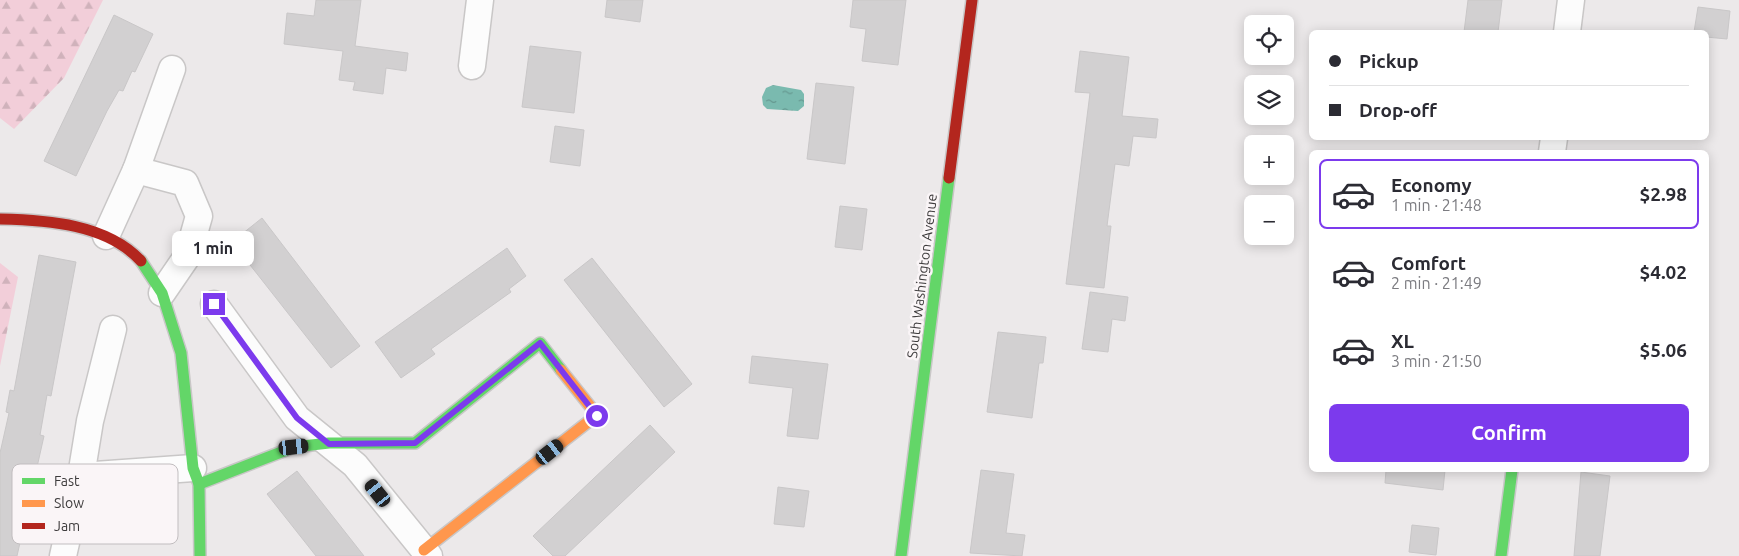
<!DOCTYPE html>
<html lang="en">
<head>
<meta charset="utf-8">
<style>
	:root { --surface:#fff; --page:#f7f7f7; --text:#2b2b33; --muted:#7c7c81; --line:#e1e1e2; --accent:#7c3aed }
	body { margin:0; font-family:Ubuntu,sans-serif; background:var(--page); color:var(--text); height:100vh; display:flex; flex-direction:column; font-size:19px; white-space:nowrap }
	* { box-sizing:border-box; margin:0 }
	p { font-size:16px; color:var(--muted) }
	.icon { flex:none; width:28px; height:28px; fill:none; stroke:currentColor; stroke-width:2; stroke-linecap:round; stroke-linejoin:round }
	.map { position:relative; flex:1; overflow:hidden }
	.panel { position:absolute; left:1309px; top:150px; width:400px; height:322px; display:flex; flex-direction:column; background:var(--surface); border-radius:8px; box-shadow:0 2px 12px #0003 }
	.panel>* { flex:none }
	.guide { position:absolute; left:1309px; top:30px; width:400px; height:110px; border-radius:8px; box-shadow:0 2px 12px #0003; display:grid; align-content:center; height:110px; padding:0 20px; background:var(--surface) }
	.fabs { position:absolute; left:1244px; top:15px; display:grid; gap:10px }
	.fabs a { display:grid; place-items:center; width:50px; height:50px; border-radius:8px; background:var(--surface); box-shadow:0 2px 12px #0003; font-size:25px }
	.end { position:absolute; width:22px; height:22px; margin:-11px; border:6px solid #7c3aed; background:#fff; box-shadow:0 0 0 2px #fff }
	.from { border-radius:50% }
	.bubble { position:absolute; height:35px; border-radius:8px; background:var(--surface); box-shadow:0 2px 12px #0003; font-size:16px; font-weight:700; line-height:35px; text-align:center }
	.car { position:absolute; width:15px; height:30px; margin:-15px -8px; border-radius:6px; box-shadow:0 0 4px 1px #0007; background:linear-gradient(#222 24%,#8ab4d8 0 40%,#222 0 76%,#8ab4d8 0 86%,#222 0) }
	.guide b { display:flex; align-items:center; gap:18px; height:48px; font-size:19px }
	.guide b+b { border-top:1px solid var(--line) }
	.guide i { width:12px; height:12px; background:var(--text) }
	ul { padding:9px 0 0; list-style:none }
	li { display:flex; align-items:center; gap:15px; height:70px; margin:0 10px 8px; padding:0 10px; border:2px solid transparent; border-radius:8px }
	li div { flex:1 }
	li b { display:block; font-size:19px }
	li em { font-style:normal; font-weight:700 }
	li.current { border-color:var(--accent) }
	li>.icon { width:45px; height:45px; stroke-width:1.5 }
	.cta { display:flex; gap:10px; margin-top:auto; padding:10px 20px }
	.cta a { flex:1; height:58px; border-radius:8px; background:var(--accent); color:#fff; font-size:20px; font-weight:700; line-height:58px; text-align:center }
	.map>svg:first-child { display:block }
</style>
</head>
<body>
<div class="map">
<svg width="1739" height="556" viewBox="0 0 1739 556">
	<defs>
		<pattern id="forest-firs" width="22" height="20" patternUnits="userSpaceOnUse" patternTransform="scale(1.25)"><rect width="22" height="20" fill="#f2ced9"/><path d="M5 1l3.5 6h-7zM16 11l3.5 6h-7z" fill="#d0b2bb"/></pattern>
		<pattern id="water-ripples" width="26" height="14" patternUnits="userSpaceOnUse" patternTransform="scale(1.25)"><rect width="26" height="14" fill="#7abaaf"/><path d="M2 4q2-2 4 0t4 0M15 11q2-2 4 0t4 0" fill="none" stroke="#659890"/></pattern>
	</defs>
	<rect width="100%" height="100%" fill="#ece9ea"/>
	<g fill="url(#forest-firs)">
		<polygon points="0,0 103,0 64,78 14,129 0,118"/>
		<polygon points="0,263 18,277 0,366"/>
	</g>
	<polygon fill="url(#water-ripples)" points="773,85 801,90 804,94 804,106 798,111 767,109 763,105 762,97 766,88"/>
	<g fill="#d2d0d1" stroke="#c9c7c8">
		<polygon points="316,0 361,0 355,46 408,53 406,71 386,68 383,94 353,90 355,82 339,80 343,51 284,44 287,13 314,16"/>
		<polygon points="607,0 643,0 640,22 605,17"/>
		<polygon points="853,0 906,0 898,65 862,61 866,29 850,27"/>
		<polygon points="1468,0 1502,0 1498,32 1464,32"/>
		<polygon points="1698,7 1730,11 1727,39 1706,37 1706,32 1694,32"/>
		<polygon points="114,15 153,34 135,72 132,71 123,91 119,90 107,111 76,176 44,161"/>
		<polygon points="530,46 581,52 574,113 522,107"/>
		<polygon points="1080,51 1129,57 1122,116 1158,119 1156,138 1133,136 1129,166 1115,164 1107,226 1111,226 1104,288 1066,284 1090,93 1075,92"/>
		<polygon points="816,83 854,87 845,164 807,159"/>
		<polygon points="555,126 584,130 580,166 550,162"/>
		<polygon points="840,206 867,209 862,250 835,247"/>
		<polygon points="262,218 360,346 331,368 232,242"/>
		<polygon points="507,248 526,276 509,289 511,292 431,349 435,354 401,378 375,342"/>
		<polygon points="39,255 76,262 51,396 47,395 40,435 44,436 17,556 0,556 0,453 9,413 6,412 10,390 14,391"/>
		<polygon points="592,258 692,384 664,407 564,280"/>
		<polygon points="1090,292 1128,297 1125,321 1112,319 1108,352 1082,349"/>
		<polygon points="998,332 1046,337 1043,363 1039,363 1032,418 987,412"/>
		<polygon points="752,356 828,364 818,439 787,436 793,388 749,383"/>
		<polygon points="650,425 675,452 565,556 553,556 533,536"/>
		<polygon points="981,470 1014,474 1006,533 1025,535 1022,556 970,553"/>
		<polygon points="1386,470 1445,470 1443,490 1385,483"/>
		<polygon points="297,471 364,556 316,556 267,494"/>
		<polygon points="1581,472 1610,476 1600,556 1574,556"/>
		<polygon points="778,487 809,491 804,527 774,524"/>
		<polygon points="1412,525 1439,528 1436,555 1409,552"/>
	</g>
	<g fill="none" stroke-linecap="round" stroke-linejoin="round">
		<defs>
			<g id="street">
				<polyline points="1567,32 1571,0"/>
				<polyline points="472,66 480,0"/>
				<polyline points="1552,152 1554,138"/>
				<polyline points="136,170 185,183 199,216 188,255 162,293"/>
				<polyline points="106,236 136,170 172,69"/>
				<polyline points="214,304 297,418 355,465 429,556"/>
				<polyline points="81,476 193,468"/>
				<polyline points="63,556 81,476 90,421 113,329"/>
			</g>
			<g id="fast">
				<polyline points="141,261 162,293 181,353 193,468 199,484 200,556"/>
				<polyline points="199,484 294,447 329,443 415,443 540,343 561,370"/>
				<polyline points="901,556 949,178"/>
				<polyline points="1501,556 1512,470"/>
			</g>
			<polyline id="slow" points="424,550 597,415 561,370"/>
			<g id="jam">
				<polyline points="949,178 972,0"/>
				<path d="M 0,219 C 47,220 107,224 141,261"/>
			</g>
		</defs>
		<use href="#street" stroke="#c9c7c7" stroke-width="29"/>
		<use href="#fast" stroke="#c9c7c7" stroke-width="14"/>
		<use href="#slow" stroke="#c9c7c7" stroke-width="14"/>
		<use href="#jam" stroke="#c9c7c7" stroke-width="14"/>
		<use href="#street" stroke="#fcfcfc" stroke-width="26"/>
		<use href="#fast" stroke="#63d668" stroke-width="11"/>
		<use href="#slow" stroke="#ff974d" stroke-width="11"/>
		<use href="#jam" stroke="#b3261e" stroke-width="11"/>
	</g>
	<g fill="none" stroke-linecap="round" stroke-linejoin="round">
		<polyline stroke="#7c3aed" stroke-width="6" points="214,304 297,418 329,444 415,443 540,343 597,416"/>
	</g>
	<g text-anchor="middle" stroke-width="5" stroke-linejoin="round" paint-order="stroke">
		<g font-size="14" fill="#3d3b3c" stroke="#faf5f7">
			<text transform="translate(922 276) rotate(-83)" y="5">South Washington Avenue</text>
		</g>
	</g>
	<rect x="12" y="464" width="166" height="80" rx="8" fill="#faf5f7" stroke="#c1bdbf" stroke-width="1"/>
	<rect x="22" y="478" width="23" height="6" fill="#63d668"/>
	<rect x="22" y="500" width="23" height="7" fill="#ff974d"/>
	<rect x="22" y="523" width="23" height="6" fill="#b3261e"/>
	<g font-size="14" fill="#3d3b3c">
		<text x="54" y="486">Fast</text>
		<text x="54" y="508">Slow</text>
		<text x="54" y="531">Jam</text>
	</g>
</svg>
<div class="fabs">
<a><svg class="icon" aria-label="locate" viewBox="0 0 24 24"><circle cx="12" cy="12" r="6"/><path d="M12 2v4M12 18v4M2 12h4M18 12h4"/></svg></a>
<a><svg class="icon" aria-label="layers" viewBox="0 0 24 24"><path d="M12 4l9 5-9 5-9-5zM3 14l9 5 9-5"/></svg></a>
<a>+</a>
<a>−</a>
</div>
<i class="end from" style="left:597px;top:416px"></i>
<i class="end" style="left:214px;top:304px"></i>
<div class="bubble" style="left:172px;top:231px;width:82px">1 min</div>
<i class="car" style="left:294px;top:447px;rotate:84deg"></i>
<i class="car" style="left:550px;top:452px;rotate:52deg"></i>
<i class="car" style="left:378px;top:493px;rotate:321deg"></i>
<div class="guide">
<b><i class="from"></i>Pickup</b>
<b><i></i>Drop-off</b>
</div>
<section class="panel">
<ul>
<li class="current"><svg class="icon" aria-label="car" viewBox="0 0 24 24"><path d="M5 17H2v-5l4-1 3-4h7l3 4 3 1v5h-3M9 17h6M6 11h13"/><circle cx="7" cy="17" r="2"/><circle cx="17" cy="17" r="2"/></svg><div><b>Economy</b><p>1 min · 21:48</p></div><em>$2.98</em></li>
<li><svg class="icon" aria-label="car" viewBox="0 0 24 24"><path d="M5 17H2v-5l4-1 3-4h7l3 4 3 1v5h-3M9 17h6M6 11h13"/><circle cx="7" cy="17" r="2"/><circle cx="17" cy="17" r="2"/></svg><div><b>Comfort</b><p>2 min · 21:49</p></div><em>$4.02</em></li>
<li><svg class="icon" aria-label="car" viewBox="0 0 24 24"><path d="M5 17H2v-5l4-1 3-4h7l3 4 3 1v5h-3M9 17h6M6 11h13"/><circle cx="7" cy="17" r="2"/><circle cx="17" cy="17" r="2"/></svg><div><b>XL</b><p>3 min · 21:50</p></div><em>$5.06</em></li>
</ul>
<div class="cta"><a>Confirm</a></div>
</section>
</div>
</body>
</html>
